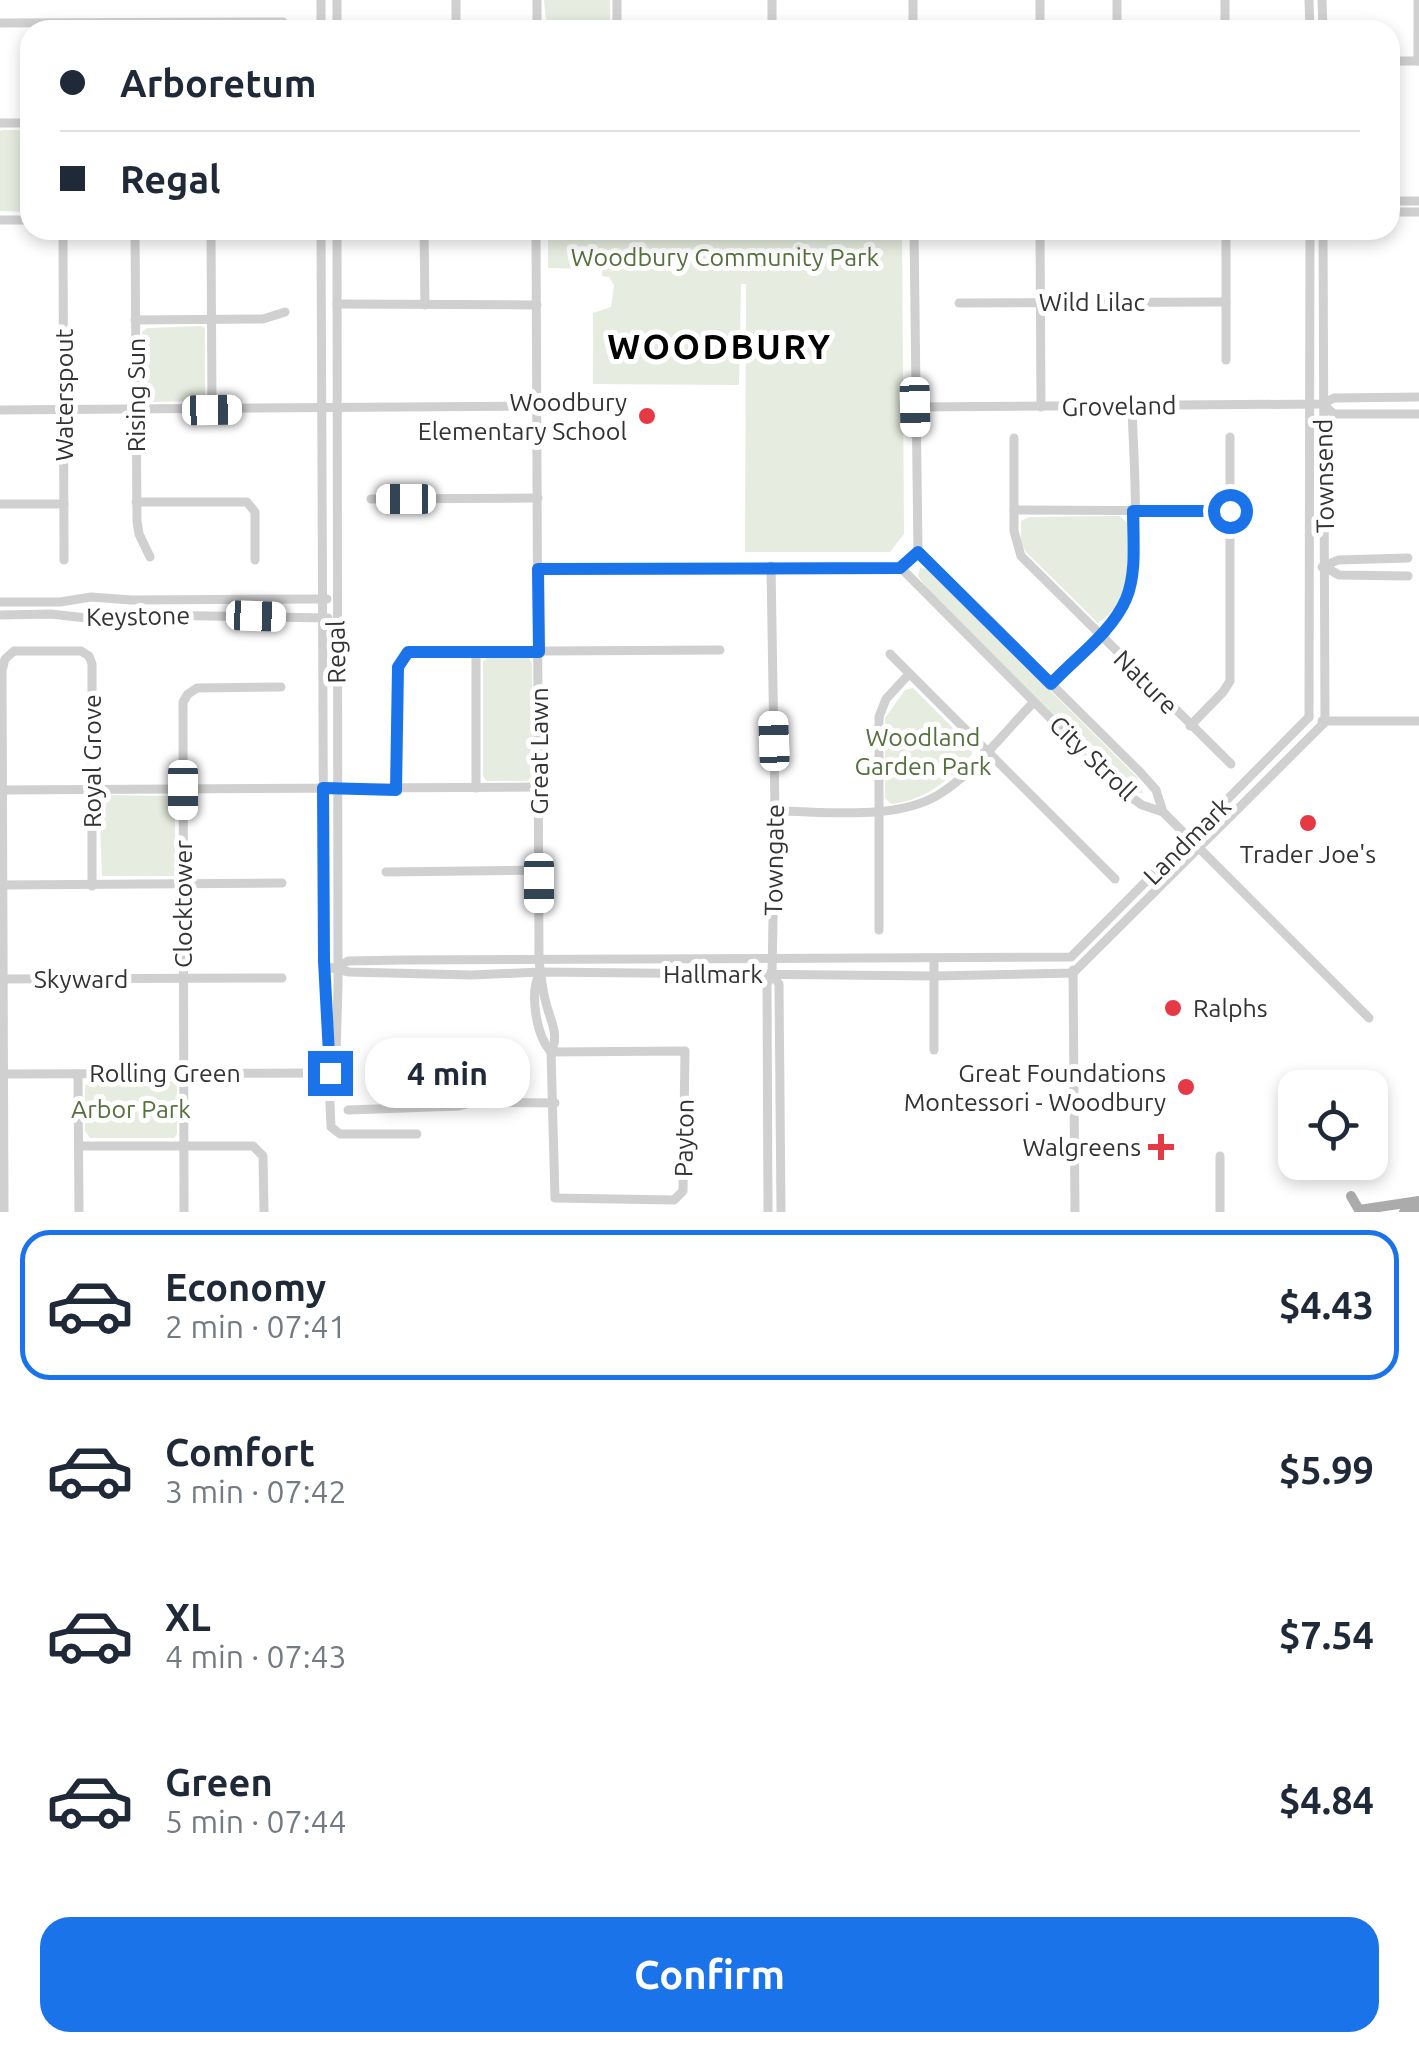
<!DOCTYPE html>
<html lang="en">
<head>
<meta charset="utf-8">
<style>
	:root { --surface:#fff; --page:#f2f2f3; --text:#1f2937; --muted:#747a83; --line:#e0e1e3; --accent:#1a73e8 }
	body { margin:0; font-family:Ubuntu,sans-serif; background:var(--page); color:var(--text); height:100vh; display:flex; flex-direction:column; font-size:38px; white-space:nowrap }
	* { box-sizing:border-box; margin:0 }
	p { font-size:32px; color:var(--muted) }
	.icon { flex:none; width:55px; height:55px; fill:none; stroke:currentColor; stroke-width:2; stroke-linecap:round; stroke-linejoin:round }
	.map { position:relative; height:1212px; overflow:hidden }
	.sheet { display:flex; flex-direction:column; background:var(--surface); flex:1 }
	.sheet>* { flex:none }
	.banner { position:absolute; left:20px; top:20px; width:1380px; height:220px; border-radius:30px; box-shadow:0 5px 15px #0003; display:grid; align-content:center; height:220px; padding:0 40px; background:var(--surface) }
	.buttons { position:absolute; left:1278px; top:1070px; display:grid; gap:20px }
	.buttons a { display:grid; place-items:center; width:110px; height:110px; border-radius:20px; background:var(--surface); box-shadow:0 5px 15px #0003; font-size:50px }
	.end { position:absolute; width:45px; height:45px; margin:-22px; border:12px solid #1a73e8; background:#fff; box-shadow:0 0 0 5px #fff }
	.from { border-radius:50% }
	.bubble { position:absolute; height:70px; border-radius:30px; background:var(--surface); box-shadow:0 5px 15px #0003; font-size:32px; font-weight:700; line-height:70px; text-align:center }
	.car { position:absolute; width:30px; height:60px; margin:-30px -15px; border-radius:12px; box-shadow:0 0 8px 2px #0007; background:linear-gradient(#fff 24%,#345 0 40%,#fff 0 76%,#345 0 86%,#fff 0) }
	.banner b { display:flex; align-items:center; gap:35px; height:95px; font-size:38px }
	.banner b+b { border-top:2px solid var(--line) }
	.banner i { width:25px; height:25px; background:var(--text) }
	ul { padding:18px 0 0; list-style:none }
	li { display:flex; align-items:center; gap:30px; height:150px; margin:0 20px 15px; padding:0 20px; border:5px solid transparent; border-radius:30px }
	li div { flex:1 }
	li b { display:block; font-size:38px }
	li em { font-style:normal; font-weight:700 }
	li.current { border-color:var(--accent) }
	li>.icon { width:90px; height:90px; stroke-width:1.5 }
	.button { display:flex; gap:20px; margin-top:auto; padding:20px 40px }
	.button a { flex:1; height:115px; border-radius:30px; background:var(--accent); color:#fff; font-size:40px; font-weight:700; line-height:115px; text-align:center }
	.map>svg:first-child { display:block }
</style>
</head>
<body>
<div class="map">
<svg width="1419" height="1212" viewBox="0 0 1419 1212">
	<rect width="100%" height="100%" fill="#fff"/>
	<g fill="#e6ecdf">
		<polygon points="544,0 610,0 610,26 607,30 547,30"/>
		<polygon points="3,130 30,130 30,212 0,211 0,131"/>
		<polygon points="548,230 902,230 904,534 890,552 745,552 746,284 741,284 739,385 593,384 593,313 611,307 614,285 609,277 602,276 602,269 548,268"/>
		<polygon points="201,326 205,328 205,398 201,401 147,402 143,396 142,332 147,328"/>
		<path d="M 1120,516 L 1128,524 C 1128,558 1132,603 1098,623 L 1026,552 L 1021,542 L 1021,521 L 1029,517 Z"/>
		<polygon points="920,568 928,569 1137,777 1143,793 1136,793 1122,783 929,591 918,576"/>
		<polygon points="488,657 528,657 532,664 533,776 527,781 487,781 483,776 483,662"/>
		<path d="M 913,688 L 971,746 L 972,754 C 949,780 927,800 891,804 L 885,798 L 885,718 L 905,690 Z"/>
		<polygon points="106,795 169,796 175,799 175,876 102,876 99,800"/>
		<polygon points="92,1080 174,1081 177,1086 177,1134 174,1138 90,1138 85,1131 85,1086"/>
	</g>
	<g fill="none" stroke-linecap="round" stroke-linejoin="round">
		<g stroke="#d0d0d0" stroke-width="9">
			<polyline points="337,0 337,30"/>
			<polyline points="456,0 456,30"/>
			<polyline points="617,0 617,30"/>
			<polyline points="772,0 772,30"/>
			<polyline points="1040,0 1040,30"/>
			<polyline points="1117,0 1117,30"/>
			<polyline points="1225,0 1225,30"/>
			<polyline points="1309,0 1310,30"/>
			<polyline points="1322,0 1323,30"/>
			<polyline points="0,23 283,22"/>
			<polyline points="321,30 321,0"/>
			<polyline points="537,30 537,0"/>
			<polyline points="913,30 913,0"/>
			<polyline points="1390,61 1419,61"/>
			<polyline points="1418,61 1418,0"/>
			<polyline points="0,123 30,123"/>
			<polyline points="1390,201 1419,201"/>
			<polyline points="1390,212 1419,212"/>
			<polyline points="0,220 30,220"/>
			<polyline points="63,230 64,560"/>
			<polyline points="135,230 137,521 139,534 150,557"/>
			<polyline points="211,230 212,409"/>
			<polyline points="321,230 324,961 331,1127 340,1134 417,1134"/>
			<polyline points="424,230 425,305"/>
			<path d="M 536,230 L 539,961 C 541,974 542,990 546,1003 C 550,1020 560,1035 551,1052 L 555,1198 L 674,1200 L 683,1191 L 685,1051 L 551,1052"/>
			<polyline points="1040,230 1041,407"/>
			<polyline points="1226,230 1226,360"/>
			<polyline points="959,303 1226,302"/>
			<polyline points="337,304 537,305"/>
			<polyline points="135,320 263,319 285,312"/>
			<polyline points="1322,404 1334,414 1419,414"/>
			<polyline points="915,407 1322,404 1334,398 1419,397"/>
			<polyline points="0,410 538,406"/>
			<polyline points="1014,438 1014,531 1021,556 1231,764"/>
			<polyline points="371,499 538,498"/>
			<polyline points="136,502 247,502 255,512 255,560"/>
			<polyline points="0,504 64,504"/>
			<polyline points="1014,510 1230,511"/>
			<polyline points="918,552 1140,772 1156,790 1163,812"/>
			<polyline points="1322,567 1338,560 1408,558"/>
			<polyline points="1325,567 1339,575 1408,576"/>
			<polyline points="901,568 1125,793 1142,805 1163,812 1369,1018"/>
			<polyline points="539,569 901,568 918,552 914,230"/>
			<polyline points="0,602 60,602 91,597 131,600 327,599"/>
			<polyline points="0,615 51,614 95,619 147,615 328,618"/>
			<polyline points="476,651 476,788"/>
			<polyline points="890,654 1115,879"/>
			<path d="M 1051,684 C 1074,660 1104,637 1121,609 C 1144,571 1133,455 1132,407"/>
			<polyline points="1309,717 1310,230"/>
			<polyline points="1322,721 1419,721"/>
			<polyline points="1190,726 1223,692 1230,681 1230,437"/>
			<polyline points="396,789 398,667 407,652 720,650"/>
			<polyline points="1,790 539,787"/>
			<path d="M 775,811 C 824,811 895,821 938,795 C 972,775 1006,730 1034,702"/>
			<polyline points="386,872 539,870"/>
			<polyline points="0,885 282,883"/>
			<polyline points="879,930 879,717 886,699 909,674"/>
			<polyline points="324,966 349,972 471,975 540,972 934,976 1073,973 1325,722 1323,230"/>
			<polyline points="338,967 348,961 404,960 1071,957 1309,717"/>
			<polyline points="1073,970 1075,1212"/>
			<path d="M 540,972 C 529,993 536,1035 551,1052"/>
			<polyline points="772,974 779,984 781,1212"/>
			<polyline points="0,979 282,978"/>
			<polyline points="934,1050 934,959"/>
			<polyline points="331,1070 336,1056 338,985 337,230"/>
			<polyline points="0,1074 330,1073"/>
			<polyline points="78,1074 79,1212"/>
			<polyline points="348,1110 459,1106 473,1102 555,1103"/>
			<polyline points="79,1146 253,1146 263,1156 264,1212"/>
			<polyline points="4,1212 2,671 5,659 14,651 81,651 89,656 92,664 92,886"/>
			<polyline points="184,1212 183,702 188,694 197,688 281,687"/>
			<polyline points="768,1212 767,984 772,974 775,811 771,566"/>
			<polyline points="1220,1212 1220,1156"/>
		</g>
		<g stroke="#ababab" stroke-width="10">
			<polyline points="1351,1196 1359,1210 1419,1201"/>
			<polyline points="1404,1212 1419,1210"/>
		</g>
	</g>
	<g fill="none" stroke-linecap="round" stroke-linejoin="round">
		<path stroke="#1a73e8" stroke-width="12" d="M 330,1073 L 324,961 L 323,788 L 396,790 L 398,667 L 408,652 L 539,652 L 538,569 L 900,568 L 918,552 L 1051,684 C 1075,658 1112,632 1126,599 C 1137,573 1133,540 1133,511 L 1230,511"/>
	</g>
	<g fill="#e63946" stroke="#fff" stroke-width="4">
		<circle cx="647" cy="416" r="10"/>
		<circle cx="1308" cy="823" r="10"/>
		<circle cx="1173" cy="1008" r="10"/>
		<circle cx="1186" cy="1087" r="10"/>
		<path d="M1156 1132h10v10h10v10h-10v10h-10v-10h-10v-10h10z"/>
	</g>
	<g text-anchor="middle" stroke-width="10" stroke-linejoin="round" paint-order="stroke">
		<g font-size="25" fill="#56703f" stroke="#fff">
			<text x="725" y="266">Woodbury Community Park</text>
			<text x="923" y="746">Woodland<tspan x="923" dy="29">Garden Park</tspan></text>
			<text x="131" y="1118">Arbor Park</text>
		</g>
		<g font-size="25" fill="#333" stroke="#fff">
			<text x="1092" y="311">Wild Lilac</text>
			<text transform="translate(64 395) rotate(-90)" y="9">Waterspout</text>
			<text transform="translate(136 395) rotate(-90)" y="9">Rising Sun</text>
			<text transform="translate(1119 406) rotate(-1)" y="9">Groveland</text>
			<text transform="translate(1324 476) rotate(-91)" y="9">Townsend</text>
			<text transform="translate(138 616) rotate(-1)" y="9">Keystone</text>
			<text transform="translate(336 652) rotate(-91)" y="9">Regal</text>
			<text transform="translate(1146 682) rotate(45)" y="9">Nature</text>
			<text transform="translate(539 751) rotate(-90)" y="9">Great Lawn</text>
			<text transform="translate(1093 758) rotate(44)" y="9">City Stroll</text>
			<text transform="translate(92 761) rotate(-90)" y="9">Royal Grove</text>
			<text transform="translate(1187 841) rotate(-45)" y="9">Landmark</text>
			<text transform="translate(774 860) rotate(-89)" y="9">Towngate</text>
			<text transform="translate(183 904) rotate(-90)" y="9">Clocktower</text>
			<text x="713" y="983">Hallmark</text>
			<text x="81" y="988">Skyward</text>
			<text x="165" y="1082">Rolling Green</text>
			<text transform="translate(684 1138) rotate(-89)" y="9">Payton</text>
		</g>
		<g font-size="25" fill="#333" stroke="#fff" text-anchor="end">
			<text x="627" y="411">Woodbury<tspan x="627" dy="29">Elementary School</tspan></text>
			<text x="1308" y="863" text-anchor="middle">Trader Joe's</text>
			<text x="1193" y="1017" text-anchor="start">Ralphs</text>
			<text x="1166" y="1082">Great Foundations<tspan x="1166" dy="29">Montessori - Woodbury</tspan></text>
			<text x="1141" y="1156">Walgreens</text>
		</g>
		<g font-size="35" font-weight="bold" letter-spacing="2.5" fill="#000" stroke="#fff">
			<text x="720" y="359">WOODBURY</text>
		</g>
	</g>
</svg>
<div class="buttons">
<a><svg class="icon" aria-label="locate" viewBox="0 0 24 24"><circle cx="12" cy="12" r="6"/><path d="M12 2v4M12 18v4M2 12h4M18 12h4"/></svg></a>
</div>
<i class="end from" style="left:1230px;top:511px"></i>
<i class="end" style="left:330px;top:1073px"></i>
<div class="bubble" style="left:365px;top:1038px;width:165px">4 min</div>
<i class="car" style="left:915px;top:407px;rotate:179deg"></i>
<i class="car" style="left:212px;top:410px;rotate:89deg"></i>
<i class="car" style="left:406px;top:499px;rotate:270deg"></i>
<i class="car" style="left:256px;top:616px;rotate:92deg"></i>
<i class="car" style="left:774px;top:741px;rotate:358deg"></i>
<i class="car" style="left:183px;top:790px;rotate:180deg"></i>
<i class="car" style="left:539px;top:883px;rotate:180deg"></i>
<div class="banner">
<b><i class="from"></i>Arboretum</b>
<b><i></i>Regal</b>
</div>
</div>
<section class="sheet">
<ul>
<li class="current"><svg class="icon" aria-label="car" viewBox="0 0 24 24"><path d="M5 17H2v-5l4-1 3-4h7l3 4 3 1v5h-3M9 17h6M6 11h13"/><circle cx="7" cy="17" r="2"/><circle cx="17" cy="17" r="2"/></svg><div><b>Economy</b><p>2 min · 07:41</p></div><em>$4.43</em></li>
<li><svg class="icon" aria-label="car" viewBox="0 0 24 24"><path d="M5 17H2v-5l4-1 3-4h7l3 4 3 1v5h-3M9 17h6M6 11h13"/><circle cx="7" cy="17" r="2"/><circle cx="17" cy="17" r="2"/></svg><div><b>Comfort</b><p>3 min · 07:42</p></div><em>$5.99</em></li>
<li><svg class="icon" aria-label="car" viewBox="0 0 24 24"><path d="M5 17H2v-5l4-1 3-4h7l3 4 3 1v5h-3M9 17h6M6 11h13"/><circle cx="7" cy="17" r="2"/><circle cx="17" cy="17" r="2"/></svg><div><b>XL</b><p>4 min · 07:43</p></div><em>$7.54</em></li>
<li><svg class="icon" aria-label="car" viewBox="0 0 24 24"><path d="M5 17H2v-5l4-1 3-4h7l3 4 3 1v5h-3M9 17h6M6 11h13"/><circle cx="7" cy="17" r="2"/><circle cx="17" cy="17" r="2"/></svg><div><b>Green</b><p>5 min · 07:44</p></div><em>$4.84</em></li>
</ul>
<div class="button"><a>Confirm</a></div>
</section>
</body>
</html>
